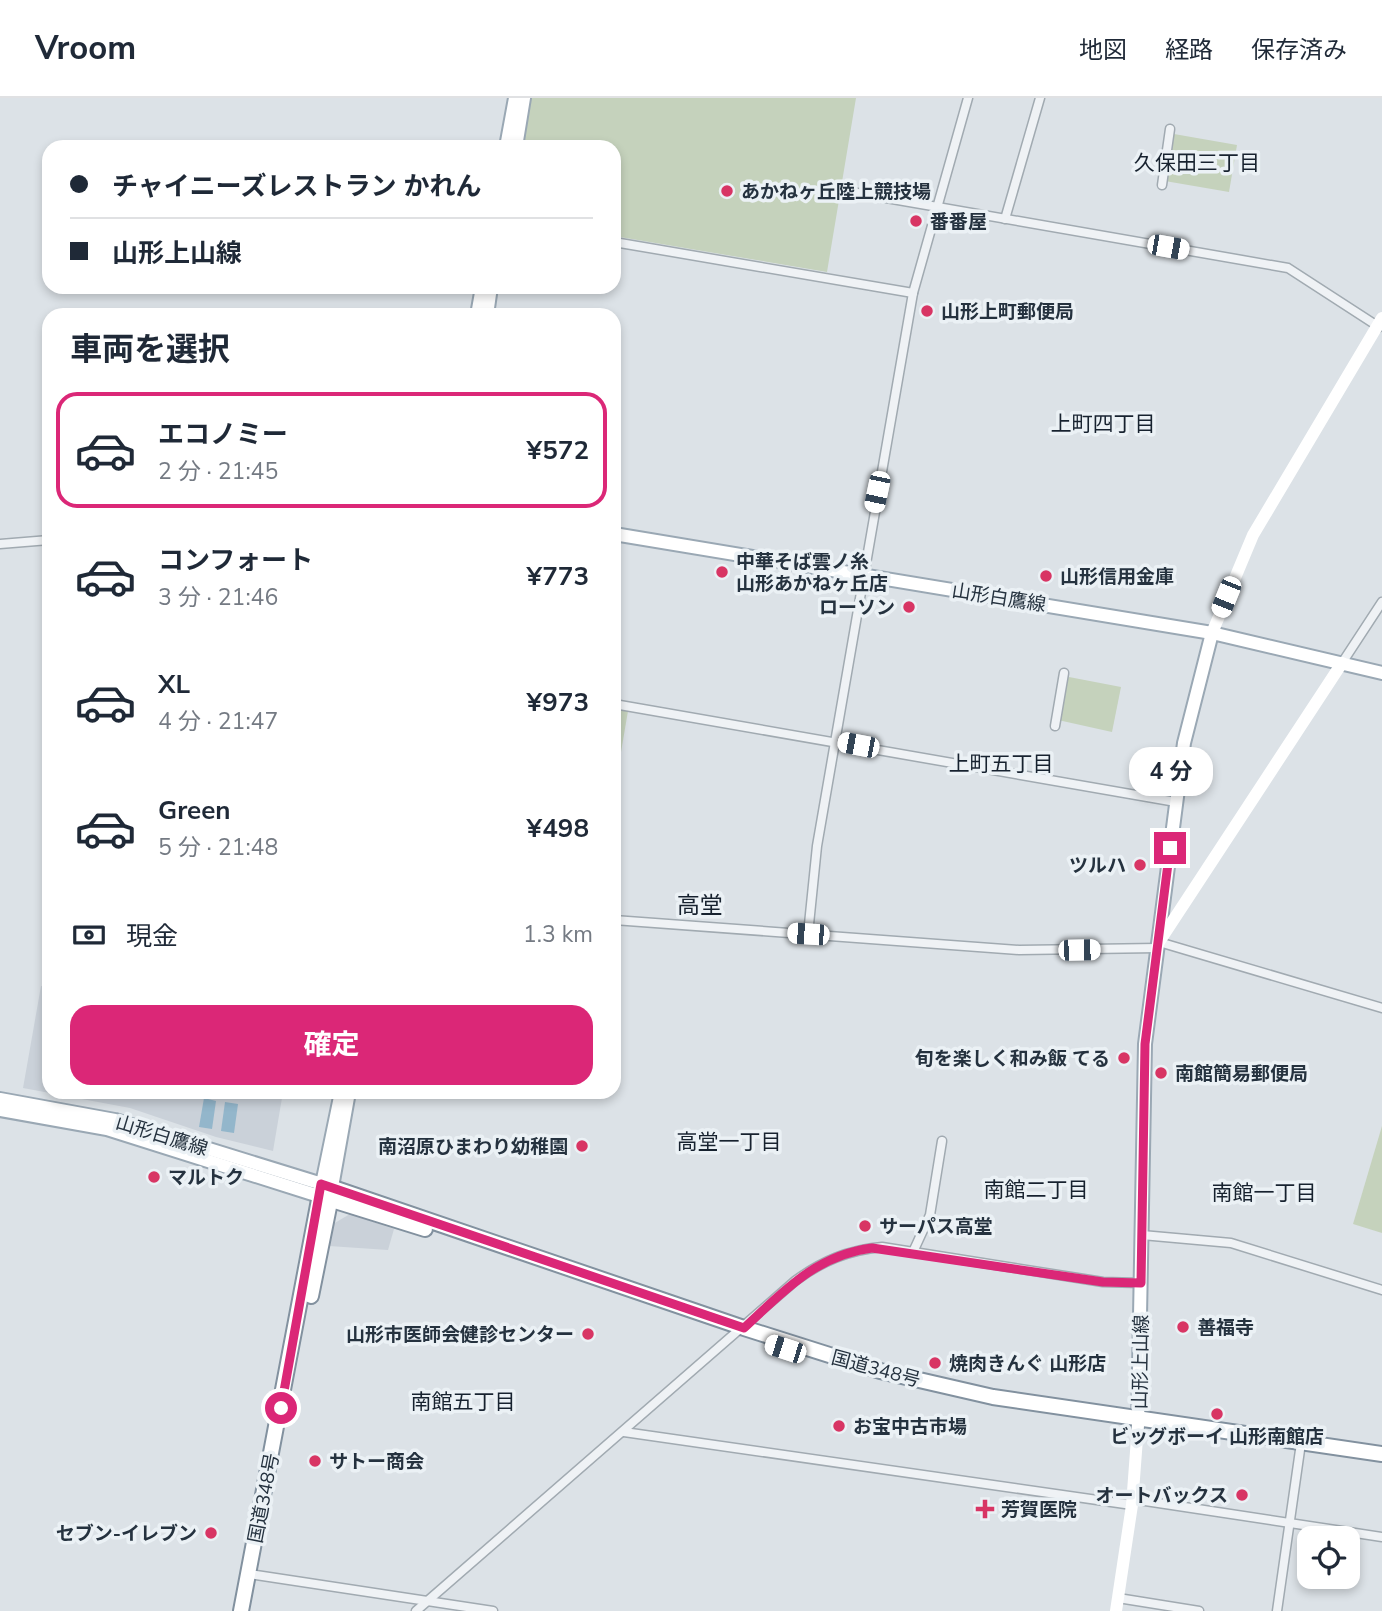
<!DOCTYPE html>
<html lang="ja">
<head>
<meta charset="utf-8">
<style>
	:root { --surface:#fff; --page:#f2f2f3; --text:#1f2937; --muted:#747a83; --line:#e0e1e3; --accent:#db2777 }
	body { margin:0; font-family:"Nunito Sans","Noto Sans JP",sans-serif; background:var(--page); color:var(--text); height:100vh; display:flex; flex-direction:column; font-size:26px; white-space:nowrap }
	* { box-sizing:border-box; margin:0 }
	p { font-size:23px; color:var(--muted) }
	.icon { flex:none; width:38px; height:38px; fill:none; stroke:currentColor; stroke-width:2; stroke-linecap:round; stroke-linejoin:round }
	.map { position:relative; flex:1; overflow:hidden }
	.panel { position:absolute; left:42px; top:210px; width:579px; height:791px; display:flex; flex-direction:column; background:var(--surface); border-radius:21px; box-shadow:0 4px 10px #0003 }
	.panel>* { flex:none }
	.hud { position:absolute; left:42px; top:42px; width:579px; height:154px; border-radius:21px; box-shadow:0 4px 10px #0003; display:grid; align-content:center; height:154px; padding:0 28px; background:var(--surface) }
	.fabs { position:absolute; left:1297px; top:1428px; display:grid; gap:14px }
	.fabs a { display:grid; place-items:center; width:63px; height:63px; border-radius:14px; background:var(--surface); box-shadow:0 4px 10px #0003; font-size:35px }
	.end { position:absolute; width:32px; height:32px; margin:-16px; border:9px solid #db2777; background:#fff; box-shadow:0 0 0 4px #fff }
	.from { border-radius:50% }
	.bubble { position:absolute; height:49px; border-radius:21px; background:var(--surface); box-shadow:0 4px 10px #0003; font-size:23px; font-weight:700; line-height:49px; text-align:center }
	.car { position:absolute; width:21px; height:42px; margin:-21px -10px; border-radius:9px; box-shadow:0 0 5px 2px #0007; background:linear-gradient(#fff 24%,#345 0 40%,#fff 0 76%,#345 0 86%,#fff 0) }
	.hud b { display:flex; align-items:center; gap:24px; height:66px; font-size:26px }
	.hud b+b { border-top:2px solid var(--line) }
	.hud i { width:18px; height:18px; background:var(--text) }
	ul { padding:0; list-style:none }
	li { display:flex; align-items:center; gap:21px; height:116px; margin:0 14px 10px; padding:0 14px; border:4px solid transparent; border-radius:21px }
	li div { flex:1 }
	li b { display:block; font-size:26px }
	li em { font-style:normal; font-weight:700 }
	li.selected { border-color:var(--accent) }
	li>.icon { width:63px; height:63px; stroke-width:1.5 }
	h2 { padding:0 28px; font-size:32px; line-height:84px }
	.pay { display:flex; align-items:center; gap:18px; height:77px; padding:0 28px; font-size:26px }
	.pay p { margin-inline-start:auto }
	.primary-button { display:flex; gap:14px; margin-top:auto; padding:14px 28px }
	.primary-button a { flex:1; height:80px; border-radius:21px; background:var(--accent); color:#fff; font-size:28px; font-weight:700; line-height:80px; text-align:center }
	header { display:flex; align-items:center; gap:42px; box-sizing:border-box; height:98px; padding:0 35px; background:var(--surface); border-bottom:2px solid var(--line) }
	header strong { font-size:33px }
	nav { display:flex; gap:38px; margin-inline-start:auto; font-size:24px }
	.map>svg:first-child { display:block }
</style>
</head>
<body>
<header>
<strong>Vroom</strong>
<nav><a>地図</a><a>経路</a><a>保存済み</a></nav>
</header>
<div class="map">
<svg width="1382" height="1513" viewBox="0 0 1382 1513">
	<rect width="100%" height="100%" fill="#dce2e7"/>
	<g fill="#cad1d9">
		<polygon points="41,888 49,889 49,994 283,994 273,1053 216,1039 130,1010 23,990"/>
		<polygon points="350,1116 394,1131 388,1152 329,1148 333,1126"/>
	</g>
	<g fill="#c5d2bc">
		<polygon points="529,0 856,0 827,174 614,138 614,49 521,49"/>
		<polygon points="1174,36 1237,47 1229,94 1165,83"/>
		<polygon points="1069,579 1121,589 1112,634 1058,622 1064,582"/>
		<polygon points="614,610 628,613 620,660 614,659"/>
		<polygon points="1382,1028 1382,1135 1353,1126"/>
	</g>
	<g fill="#93b6cb">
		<polygon points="204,1000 216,1003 212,1031 199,1029"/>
		<polygon points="225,1004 238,1006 234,1035 221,1033"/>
	</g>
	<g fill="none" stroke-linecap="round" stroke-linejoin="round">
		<defs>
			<g id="street">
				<polyline points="1162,87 1170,31"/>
				<polyline points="846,93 1288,170 1379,229"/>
				<polyline points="1005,121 1040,0"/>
				<polyline points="614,144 913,195"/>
				<polyline points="0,446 49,442"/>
				<polyline points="1342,565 1382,504"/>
				<polyline points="614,606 1176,704"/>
				<polyline points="1055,628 1064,575"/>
				<polyline points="614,822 1019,852 1158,850"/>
				<polyline points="808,836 817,748 913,195 968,0"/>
				<polyline points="1159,844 1382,910"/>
				<polyline points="1142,1137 1231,1145 1382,1192"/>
				<polyline points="913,1154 930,1117 942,1043"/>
				<polyline points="624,1334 1132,1407"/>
				<polyline points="1132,1401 1382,1439"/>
				<polyline points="256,1477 493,1513"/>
				<polyline points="1118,1500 1199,1513"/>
				<path d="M 416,1513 L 795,1183 C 822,1163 848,1152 882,1149 L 1103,1184 L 1141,1185"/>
				<polyline points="1277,1513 1300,1352"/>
			</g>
			<g id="primary">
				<polyline points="506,49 515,0"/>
				<polyline points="516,49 524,0"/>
				<polyline points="477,217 482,189"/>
				<polyline points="487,217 491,189"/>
				<polyline points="614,436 1212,535 1382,575"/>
				<polyline points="0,1001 115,1022 322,1086 341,994"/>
				<polyline points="0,1012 107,1031 319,1098"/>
				<polyline points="332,1089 349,994"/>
				<polyline points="1138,1327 1145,946 1184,645 1212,535"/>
			</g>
			<g id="highway">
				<polyline points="319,1098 425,1131"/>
				<polyline points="311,1198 332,1094"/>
				<polyline points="241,1513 322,1086 744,1230 880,1273 993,1299 1382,1356"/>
			</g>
		</defs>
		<use href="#street" stroke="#a1aab1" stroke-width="11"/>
		<use href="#primary" stroke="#9aa8b4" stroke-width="16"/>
		<use href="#highway" stroke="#82919f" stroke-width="18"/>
		<use href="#street" stroke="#eff2f5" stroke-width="8"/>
		<g stroke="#fff" stroke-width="12">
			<polyline points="1212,535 1253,437 1382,220"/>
			<polyline points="1159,844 1342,565"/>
			<polyline points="1116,1513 1132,1407 1138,1327"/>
		</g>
		<use href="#primary" stroke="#fff" stroke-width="12"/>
		<use href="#highway" stroke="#fff" stroke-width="14"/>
	</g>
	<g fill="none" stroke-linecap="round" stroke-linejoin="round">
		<path stroke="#db2777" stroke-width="9" d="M 281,1310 L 321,1086 L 744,1230 C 783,1194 816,1157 872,1150 L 1103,1184 L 1141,1185 L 1145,946 L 1170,750"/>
	</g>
	<g fill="#d83564" stroke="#ebf1f5" stroke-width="2.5">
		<circle cx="727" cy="93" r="7"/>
		<circle cx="916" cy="123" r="7"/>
		<circle cx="927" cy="213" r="7"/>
		<circle cx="722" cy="474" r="7"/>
		<circle cx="1046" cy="478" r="7"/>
		<circle cx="909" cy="509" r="7"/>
		<circle cx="1140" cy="767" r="7"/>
		<circle cx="1124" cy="960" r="7"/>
		<circle cx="1161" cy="975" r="7"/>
		<circle cx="582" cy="1048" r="7"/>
		<circle cx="154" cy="1079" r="7"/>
		<circle cx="865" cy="1128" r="7"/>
		<circle cx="1183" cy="1229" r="7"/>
		<circle cx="588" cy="1236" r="7"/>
		<circle cx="935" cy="1265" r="7"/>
		<circle cx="1217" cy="1316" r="7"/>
		<circle cx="839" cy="1328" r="7"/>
		<circle cx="315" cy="1363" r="7"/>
		<circle cx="1242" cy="1397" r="7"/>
		<path d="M981.5 1400.5h7v7h7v7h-7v7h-7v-7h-7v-7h7z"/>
		<circle cx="211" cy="1435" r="7"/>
	</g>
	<g text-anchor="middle" stroke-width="7" stroke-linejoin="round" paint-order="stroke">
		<g font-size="19" font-weight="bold" fill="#25323f" stroke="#ebf1f5" text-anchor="start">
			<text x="741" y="100">あかねヶ丘陸上競技場</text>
			<text x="930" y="130">番番屋</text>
			<text x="941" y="220">山形上町郵便局</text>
			<text x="736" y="470">中華そば雲ノ糸<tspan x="736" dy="22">山形あかねヶ丘店</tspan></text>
			<text x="1060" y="485">山形信用金庫</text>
			<text x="895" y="516" text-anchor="end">ローソン</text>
			<text x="1126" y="774" text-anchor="end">ツルハ</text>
			<text x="1110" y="967" text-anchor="end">旬を楽しく和み飯 てる</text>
			<text x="1175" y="982">南館簡易郵便局</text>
			<text x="568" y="1055" text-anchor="end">南沼原ひまわり幼稚園</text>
			<text x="168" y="1086">マルトク</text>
			<text x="879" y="1135">サーパス高堂</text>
			<text x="1197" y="1236">善福寺</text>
			<text x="574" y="1243" text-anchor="end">山形市医師会健診センター</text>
			<text x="949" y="1272">焼肉きんぐ 山形店</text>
			<text x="853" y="1335">お宝中古市場</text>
			<text x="1217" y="1345" text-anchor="middle">ビッグボーイ 山形南館店</text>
			<text x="329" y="1370">サトー商会</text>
			<text x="1228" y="1404" text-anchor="end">オートバックス</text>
			<text x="1001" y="1418">芳賀医院</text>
			<text x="197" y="1442" text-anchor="end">セブン-イレブン</text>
		</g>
		<g font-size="19" fill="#25323f" stroke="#ebf1f5">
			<text transform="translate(999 499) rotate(9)" y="7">山形白鷹線</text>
			<text transform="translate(162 1037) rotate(17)" y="7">山形白鷹線</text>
			<text transform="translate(1140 1264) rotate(-89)" y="7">山形上山線</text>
			<text transform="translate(876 1270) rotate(15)" y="7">国道348号</text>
			<text transform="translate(263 1400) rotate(-79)" y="7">国道348号</text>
		</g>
		<g font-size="21" fill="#17222f" stroke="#ebf1f5">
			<text x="1197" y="72">久保田三丁目</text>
			<text x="1103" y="333">上町四丁目</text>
			<text x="1001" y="673">上町五丁目</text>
			<text x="729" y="1051">高堂一丁目</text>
			<text x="1036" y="1099">南館二丁目</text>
			<text x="1264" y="1102">南館一丁目</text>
			<text x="463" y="1311">南館五丁目</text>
		</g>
		<g font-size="23" fill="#17222f" stroke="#ebf1f5">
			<text x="700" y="815">高堂</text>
		</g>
	</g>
</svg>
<div class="fabs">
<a><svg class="icon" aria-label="locate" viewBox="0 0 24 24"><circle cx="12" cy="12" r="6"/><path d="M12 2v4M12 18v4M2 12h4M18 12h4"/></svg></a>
</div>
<i class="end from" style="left:281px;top:1310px"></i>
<i class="end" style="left:1170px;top:750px"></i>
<div class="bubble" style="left:1129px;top:649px;width:84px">4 分</div>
<i class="car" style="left:1168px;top:149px;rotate:100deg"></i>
<i class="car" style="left:877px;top:394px;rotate:192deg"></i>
<i class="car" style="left:1226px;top:499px;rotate:202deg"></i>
<i class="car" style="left:858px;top:647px;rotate:281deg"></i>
<i class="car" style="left:808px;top:836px;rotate:274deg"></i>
<i class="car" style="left:1079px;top:852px;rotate:89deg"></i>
<i class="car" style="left:785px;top:1251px;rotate:288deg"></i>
<div class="hud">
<b><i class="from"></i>チャイニーズレストラン かれん</b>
<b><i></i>山形上山線</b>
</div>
<section class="panel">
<h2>車両を選択</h2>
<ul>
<li class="selected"><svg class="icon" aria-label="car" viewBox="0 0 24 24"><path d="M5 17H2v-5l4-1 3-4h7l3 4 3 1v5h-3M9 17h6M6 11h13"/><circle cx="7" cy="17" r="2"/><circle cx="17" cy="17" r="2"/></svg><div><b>エコノミー</b><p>2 分 · 21:45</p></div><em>¥572</em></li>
<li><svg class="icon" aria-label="car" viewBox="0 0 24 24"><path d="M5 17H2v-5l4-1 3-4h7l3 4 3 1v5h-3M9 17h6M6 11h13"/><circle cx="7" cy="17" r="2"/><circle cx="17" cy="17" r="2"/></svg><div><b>コンフォート</b><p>3 分 · 21:46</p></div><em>¥773</em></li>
<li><svg class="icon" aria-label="car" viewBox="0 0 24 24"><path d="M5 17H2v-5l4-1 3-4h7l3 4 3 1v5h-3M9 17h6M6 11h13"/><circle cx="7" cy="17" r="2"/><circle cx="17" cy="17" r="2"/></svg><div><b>XL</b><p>4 分 · 21:47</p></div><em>¥973</em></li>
<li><svg class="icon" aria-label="car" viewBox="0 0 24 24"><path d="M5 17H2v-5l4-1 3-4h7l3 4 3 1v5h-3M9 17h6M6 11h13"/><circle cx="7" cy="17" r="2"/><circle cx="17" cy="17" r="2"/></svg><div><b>Green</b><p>5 分 · 21:48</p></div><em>¥498</em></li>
</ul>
<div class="pay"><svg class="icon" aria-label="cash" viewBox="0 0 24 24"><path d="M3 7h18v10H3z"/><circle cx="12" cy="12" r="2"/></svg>現金<p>1.3 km</p></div>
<div class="primary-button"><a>確定</a></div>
</section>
</div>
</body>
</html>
